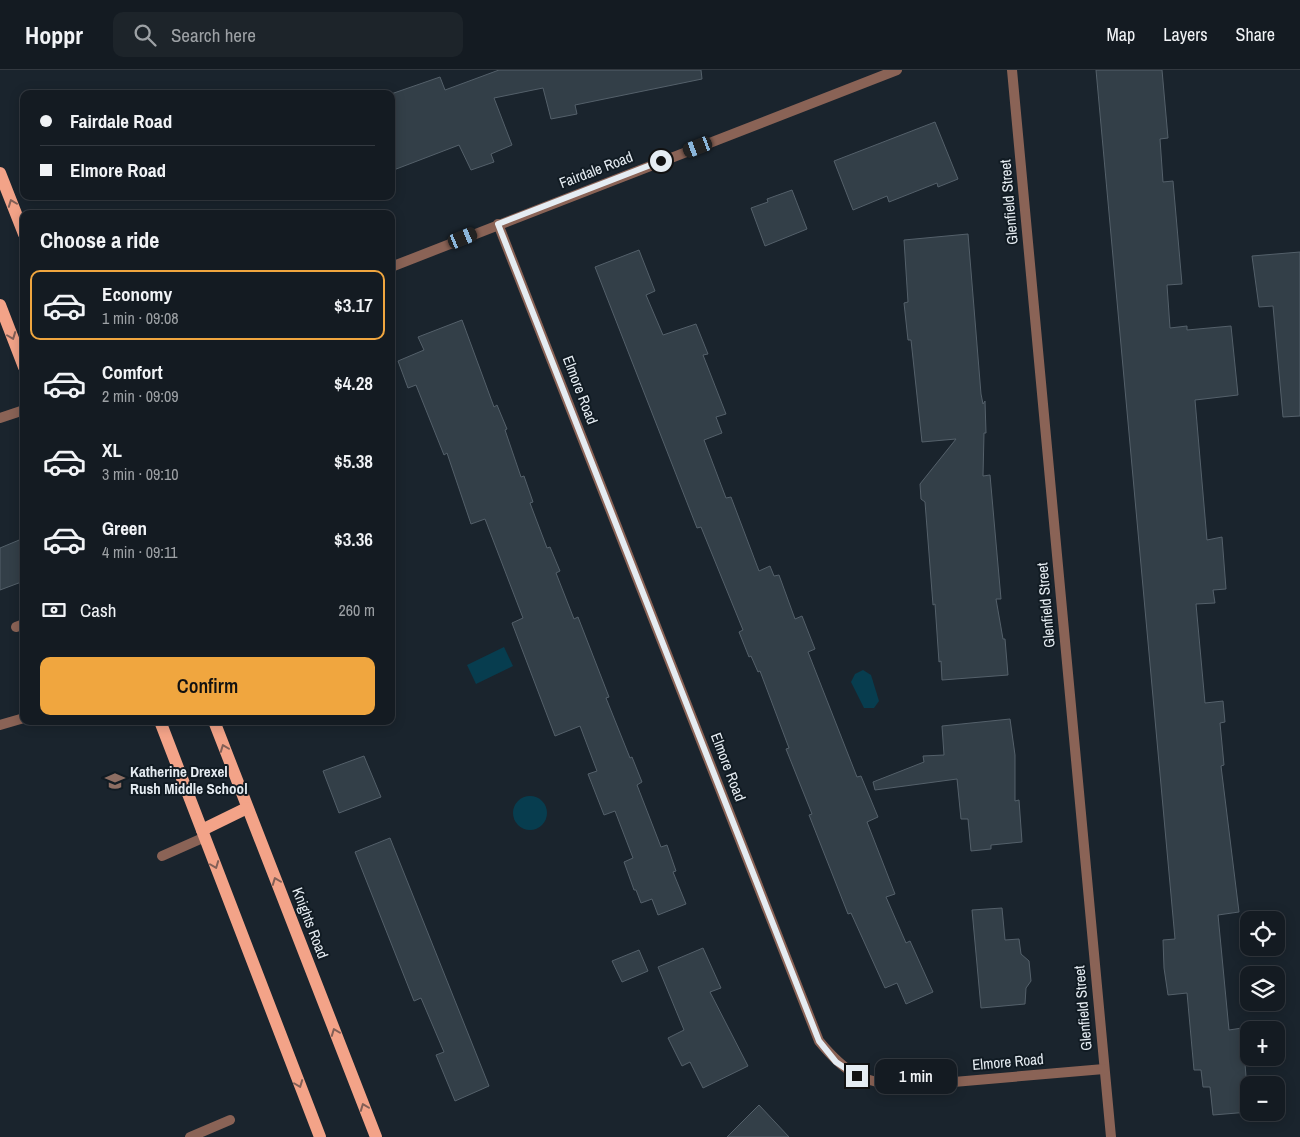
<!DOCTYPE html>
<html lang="en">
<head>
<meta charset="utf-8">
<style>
	:root { --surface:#141b22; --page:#1d242a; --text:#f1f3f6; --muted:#9da1a5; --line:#333940; --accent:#f0a63f }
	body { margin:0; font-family:"Archivo Narrow",sans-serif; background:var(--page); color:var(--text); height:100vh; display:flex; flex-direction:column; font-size:19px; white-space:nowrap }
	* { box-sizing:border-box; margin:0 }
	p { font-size:16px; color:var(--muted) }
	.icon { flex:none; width:28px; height:28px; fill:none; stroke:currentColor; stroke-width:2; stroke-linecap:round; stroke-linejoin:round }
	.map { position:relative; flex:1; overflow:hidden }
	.side { position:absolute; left:20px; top:140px; width:375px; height:515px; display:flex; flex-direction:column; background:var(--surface); border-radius:10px; box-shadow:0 2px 12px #0003,0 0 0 1px var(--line) }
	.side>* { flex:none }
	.banner { position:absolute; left:20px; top:20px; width:375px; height:110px; border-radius:10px; box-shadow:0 2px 12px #0003,0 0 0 1px var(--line); display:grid; align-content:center; height:110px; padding:0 20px; background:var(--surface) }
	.fabs { position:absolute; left:1240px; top:841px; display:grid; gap:10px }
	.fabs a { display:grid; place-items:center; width:45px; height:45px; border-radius:10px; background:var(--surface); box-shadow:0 2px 12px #0003,0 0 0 1px var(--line); font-size:25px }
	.end { position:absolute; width:22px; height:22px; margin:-11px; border:6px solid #e5ecf2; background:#111; box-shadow:0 0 0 2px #111 }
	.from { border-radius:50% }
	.bubble { position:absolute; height:35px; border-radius:10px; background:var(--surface); box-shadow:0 2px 12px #0003,0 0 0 1px var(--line); font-size:16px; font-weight:600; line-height:35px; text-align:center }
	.car { position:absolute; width:15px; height:30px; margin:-15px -8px; border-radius:6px; box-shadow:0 0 4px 1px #0007; background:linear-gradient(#222 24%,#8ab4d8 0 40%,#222 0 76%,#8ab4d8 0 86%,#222 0) }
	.banner b { display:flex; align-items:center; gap:18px; height:48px; font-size:19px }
	.banner b+b { border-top:1px solid var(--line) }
	.banner i { width:12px; height:12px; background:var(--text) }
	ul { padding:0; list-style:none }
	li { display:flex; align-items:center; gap:15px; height:70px; margin:0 10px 8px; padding:0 10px; border:2px solid transparent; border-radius:10px }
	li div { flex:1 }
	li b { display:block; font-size:19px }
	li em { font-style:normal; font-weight:600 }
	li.on { border-color:var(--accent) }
	li>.icon { width:45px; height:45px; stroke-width:1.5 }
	h2 { padding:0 20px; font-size:22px; line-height:60px }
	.pay { display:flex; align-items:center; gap:12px; height:55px; padding:0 20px; font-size:19px }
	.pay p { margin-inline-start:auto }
	.cta { display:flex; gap:10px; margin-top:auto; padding:10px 20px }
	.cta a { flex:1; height:58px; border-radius:10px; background:var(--accent); color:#111; font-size:20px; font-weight:600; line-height:58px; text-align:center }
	header { display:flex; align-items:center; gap:30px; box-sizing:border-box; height:70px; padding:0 25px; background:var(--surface); border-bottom:1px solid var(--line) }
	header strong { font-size:24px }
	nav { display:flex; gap:28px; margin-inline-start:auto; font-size:18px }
	.search { width:350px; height:45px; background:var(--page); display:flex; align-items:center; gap:12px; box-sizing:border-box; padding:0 18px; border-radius:10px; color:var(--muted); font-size:19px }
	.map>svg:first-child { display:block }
</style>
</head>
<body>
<header>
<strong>Hoppr</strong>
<div class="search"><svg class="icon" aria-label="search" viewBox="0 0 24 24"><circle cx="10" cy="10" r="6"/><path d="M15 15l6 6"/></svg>Search here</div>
<nav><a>Map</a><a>Layers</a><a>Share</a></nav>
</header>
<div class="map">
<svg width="1300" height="1067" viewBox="0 0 1300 1067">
	<rect width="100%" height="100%" fill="#1a242d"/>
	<g fill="#073d4f">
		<polygon points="504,577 513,596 476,614 467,595"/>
		<polygon points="863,600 871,605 879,631 874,638 864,638 851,612 855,604"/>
		<circle cx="530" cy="743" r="17"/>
	</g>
	<g fill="#333f48" stroke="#54606a">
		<polygon points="499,0 701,0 702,9 575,35 577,44 551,49 543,18 494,28 512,75 491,84 494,92 471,100 459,75 391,101 391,24 440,7 445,20"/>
		<polygon points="1096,0 1162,0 1168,68 1160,69 1163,112 1173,111 1182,214 1167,215 1170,258 1187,256 1187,260 1231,256 1238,325 1195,330 1207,470 1222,467 1226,519 1213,520 1215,533 1196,534 1205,633 1223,631 1225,652 1220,653 1224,695 1221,696 1239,842 1218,845 1229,960 1242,958 1249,1042 1213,1045 1210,1017 1203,1017 1201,1000 1194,1000 1187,923 1168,925 1164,898 1163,870 1175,869"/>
		<polygon points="935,52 958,109 938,117 937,113 889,132 887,126 853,140 834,91"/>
		<polygon points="792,120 807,159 765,176 751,138 768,132 767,129"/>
		<polygon points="968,164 981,324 983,334 985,331 986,363 984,363 983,406 990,405 1001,529 996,529 1003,569 1005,569 1008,605 942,610 941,591 939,592 935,534 933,535 925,432 921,429 920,414 956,369 922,372 911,270 908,270 904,233 908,232 904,170"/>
		<polygon points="639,180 655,221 646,225 663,265 696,254 708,284 703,285 726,344 716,347 722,363 704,370 726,428 731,427 759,501 770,496 774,506 779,505 795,549 802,546 815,579 808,582 857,707 861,706 878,747 867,752 895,824 886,827 906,873 910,871 933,922 906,934 897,913 885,918 851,843 848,844 809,745 812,744 786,679 789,678 760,601 758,602 751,586 749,587 739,562 743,560 701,457 697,458 595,197"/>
		<polygon points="1300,182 1300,346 1283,347 1273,236 1259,237 1252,186"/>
		<polygon points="462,250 494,337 497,335 507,359 505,360 521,407 524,406 533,432 530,433 547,478 550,477 560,501 556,503 574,549 578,547 609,627 606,628 630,688 632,687 642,712 637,715 661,777 667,775 676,801 673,802 686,834 658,845 652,829 641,833 636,820 634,820 624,792 633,788 615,741 604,745 588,704 597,701 580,656 555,666 512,553 523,548 485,449 471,454 447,383 444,385 416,315 408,318 398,291 424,280 418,267"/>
		<polygon points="24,468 24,511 0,520 0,478"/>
		<polygon points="1010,649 1015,685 1015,731 1019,730 1022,772 991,775 991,779 971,781 968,749 961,749 957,709 875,720 873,712 924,692 923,686 944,685 942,656"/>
		<polygon points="364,686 381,727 339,743 323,701"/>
		<polygon points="390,768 489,1016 455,1031 436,985 444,982 421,928 414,931 355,782"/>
		<polygon points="1002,838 1005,870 1019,869 1021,884 1029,891 1031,911 1026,918 1025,934 981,938 972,840"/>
		<polygon points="703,878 721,918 710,922 748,996 703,1018 690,992 682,996 668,968 684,960 658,897"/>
		<polygon points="639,880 648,901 622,912 612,891"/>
		<polygon points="759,1035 789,1067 727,1067"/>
	</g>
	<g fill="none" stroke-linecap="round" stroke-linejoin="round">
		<g stroke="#8a6356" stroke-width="10">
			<polyline points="16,557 24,554"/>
			<polyline points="0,655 24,648"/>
			<polyline points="162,786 205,767"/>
			<polyline points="190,1067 230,1050"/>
		</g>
		<g stroke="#8a6356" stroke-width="10">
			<polyline points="1012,0 1111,1067"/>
			<path d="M 498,154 L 819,971 C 847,1005 863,1013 907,1016 L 1104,999"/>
		</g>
		<g stroke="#8a6356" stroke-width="10">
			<polyline points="391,197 897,0"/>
			<polyline points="0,348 24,340"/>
		</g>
		<g stroke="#f3a388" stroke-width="12">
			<polyline points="0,103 24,164"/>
			<polyline points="0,235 24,297"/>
			<polyline points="160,651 320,1067"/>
			<polyline points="214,651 376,1067"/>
			<polyline points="202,760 247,738"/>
		</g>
	</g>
	<defs><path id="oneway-chevron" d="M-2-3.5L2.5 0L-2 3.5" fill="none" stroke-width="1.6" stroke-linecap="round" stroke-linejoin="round" transform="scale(1.25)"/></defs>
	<g stroke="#825f56">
		<use href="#oneway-chevron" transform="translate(12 133) rotate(-111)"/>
		<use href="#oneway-chevron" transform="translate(12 266) rotate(69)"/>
		<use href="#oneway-chevron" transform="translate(224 678) rotate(-111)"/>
		<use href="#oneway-chevron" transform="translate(215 795) rotate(69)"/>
		<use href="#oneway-chevron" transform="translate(276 811) rotate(-111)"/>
		<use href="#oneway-chevron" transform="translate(335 962) rotate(-111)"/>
		<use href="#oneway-chevron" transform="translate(299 1014) rotate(69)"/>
		<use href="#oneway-chevron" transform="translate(364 1037) rotate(-111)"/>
	</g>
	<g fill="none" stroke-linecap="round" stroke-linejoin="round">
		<polyline stroke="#e5ecf2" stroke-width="6" points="661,91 498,154 819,971 836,992 857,1006"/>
	</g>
	<defs>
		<symbol id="school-bare" viewBox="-9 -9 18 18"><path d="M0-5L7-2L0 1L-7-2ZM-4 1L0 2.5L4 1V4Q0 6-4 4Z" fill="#8d6e63" stroke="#111b23" stroke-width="2.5" paint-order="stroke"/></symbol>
	</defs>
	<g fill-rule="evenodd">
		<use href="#school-bare" x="101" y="697" width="28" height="28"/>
	</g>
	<g text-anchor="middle" stroke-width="4" stroke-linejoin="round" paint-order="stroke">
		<g font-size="15" fill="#e5ecf2" stroke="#111b23">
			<text transform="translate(596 100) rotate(-21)" y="5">Fairdale Road</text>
			<text transform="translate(1009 132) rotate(-95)" y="5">Glenfield Street</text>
			<text transform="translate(580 320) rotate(69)" y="5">Elmore Road</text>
			<text transform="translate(1046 535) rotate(-95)" y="5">Glenfield Street</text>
			<text transform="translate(728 697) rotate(69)" y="5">Elmore Road</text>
			<text transform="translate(310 853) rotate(69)" y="5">Knights Road</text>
			<text transform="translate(1083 938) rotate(-95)" y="5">Glenfield Street</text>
			<text transform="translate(1008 992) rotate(-5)" y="5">Elmore Road</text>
		</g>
		<g font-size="15" font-weight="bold" fill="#e5ecf2" stroke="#111b23" text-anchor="start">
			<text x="130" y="707">Katherine Drexel<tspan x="130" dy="17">Rush Middle School</tspan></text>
		</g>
	</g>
</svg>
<div class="fabs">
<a><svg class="icon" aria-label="locate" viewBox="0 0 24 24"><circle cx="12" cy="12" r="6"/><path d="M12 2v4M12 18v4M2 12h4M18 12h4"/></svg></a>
<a><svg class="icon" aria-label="layers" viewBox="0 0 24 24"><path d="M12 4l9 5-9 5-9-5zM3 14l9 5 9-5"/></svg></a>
<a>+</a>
<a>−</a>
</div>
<i class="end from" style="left:661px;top:91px"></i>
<i class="end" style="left:857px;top:1006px"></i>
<div class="bubble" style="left:875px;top:989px;width:82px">1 min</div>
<i class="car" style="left:698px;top:77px;rotate:249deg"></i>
<i class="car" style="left:463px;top:168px;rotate:68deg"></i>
<div class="banner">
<b><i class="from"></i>Fairdale Road</b>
<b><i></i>Elmore Road</b>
</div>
<section class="side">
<h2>Choose a ride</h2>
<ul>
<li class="on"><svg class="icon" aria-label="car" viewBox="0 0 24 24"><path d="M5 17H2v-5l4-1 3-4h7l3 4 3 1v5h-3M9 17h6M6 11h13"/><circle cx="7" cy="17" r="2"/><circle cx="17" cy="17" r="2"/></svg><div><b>Economy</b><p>1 min · 09:08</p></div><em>$3.17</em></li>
<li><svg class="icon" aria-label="car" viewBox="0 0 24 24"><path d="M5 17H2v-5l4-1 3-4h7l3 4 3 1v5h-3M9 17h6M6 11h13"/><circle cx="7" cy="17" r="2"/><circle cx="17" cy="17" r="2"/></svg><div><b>Comfort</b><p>2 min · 09:09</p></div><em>$4.28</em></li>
<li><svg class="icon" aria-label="car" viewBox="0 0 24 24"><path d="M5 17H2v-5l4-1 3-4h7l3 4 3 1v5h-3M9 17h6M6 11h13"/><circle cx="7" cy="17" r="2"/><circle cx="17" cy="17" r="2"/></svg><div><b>XL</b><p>3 min · 09:10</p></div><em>$5.38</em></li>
<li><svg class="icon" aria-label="car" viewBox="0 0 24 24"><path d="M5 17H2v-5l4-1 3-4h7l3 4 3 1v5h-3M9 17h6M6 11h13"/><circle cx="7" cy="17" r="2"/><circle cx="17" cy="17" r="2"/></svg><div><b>Green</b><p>4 min · 09:11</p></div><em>$3.36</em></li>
</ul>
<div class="pay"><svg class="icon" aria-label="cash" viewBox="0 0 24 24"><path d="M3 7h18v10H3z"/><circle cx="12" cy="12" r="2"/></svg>Cash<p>260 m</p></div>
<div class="cta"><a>Confirm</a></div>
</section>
</div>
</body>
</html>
